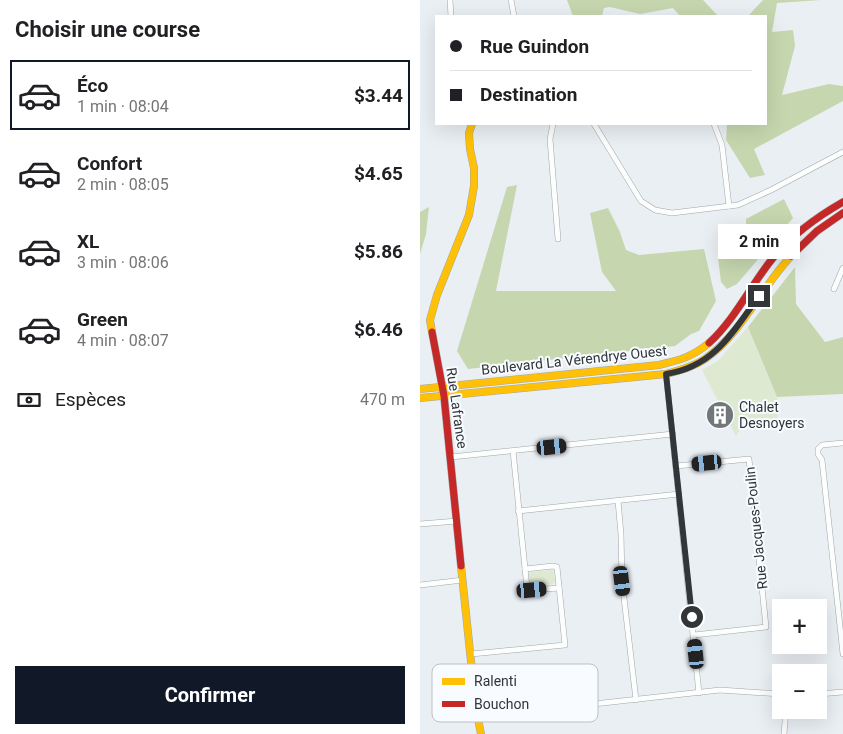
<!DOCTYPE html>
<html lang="fr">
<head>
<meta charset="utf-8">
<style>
	:root { --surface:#fff; --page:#f2f2f2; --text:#202124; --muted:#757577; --line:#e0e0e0; --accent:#111827 }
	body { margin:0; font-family:Roboto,sans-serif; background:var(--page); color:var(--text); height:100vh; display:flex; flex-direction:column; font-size:19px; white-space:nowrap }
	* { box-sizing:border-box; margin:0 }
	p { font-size:16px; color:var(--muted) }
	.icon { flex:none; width:28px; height:28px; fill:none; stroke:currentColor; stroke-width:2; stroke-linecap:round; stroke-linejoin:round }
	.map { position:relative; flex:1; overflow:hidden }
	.details { display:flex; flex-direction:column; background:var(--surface); width:420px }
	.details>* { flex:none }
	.hud { position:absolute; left:15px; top:15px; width:332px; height:110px; border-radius:0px; box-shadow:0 5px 20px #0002; display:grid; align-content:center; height:110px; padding:0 15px; background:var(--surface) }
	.controls { position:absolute; left:352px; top:599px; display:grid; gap:10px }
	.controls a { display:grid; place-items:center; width:55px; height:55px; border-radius:0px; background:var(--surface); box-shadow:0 5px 20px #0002; font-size:25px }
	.end { position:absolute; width:22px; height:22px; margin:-11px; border:6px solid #323639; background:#fff; box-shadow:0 0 0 2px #fff }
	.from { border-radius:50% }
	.bubble { position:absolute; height:35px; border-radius:0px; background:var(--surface); box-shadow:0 5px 20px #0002; font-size:16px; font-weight:700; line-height:35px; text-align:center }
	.car { position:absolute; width:15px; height:30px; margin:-15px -8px; border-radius:6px; box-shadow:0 0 4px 1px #0007; background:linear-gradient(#222 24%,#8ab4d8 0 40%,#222 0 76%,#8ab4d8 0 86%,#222 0) }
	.hud b { display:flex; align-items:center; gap:18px; height:48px; font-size:19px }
	.hud b+b { border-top:1px solid var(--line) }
	.hud i { width:12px; height:12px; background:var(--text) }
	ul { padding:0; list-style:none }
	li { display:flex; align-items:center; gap:15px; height:70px; margin:0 10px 8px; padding:0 5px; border:2px solid transparent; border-radius:0px }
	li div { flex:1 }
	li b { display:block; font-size:19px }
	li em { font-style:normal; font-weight:700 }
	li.on { border-color:var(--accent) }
	li>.icon { width:45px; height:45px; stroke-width:1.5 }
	h2 { padding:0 15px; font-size:22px; line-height:60px }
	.pay { display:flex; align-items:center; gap:12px; height:55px; padding:0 15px; font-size:19px }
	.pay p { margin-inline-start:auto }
	.cta { display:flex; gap:10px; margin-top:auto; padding:10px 15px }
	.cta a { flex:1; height:58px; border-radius:0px; background:var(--accent); color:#fff; font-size:20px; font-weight:700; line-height:58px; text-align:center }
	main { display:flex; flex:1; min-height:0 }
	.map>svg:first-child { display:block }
</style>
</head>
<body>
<main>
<section class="details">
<h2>Choisir une course</h2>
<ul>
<li class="on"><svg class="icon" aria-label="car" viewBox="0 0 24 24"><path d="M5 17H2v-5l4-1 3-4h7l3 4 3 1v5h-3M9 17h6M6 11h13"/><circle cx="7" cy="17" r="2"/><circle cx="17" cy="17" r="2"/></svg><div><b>Éco</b><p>1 min · 08:04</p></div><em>$3.44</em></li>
<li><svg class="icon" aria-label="car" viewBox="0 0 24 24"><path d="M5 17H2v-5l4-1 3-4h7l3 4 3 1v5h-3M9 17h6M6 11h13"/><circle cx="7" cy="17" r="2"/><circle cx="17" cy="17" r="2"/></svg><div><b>Confort</b><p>2 min · 08:05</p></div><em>$4.65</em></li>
<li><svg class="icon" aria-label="car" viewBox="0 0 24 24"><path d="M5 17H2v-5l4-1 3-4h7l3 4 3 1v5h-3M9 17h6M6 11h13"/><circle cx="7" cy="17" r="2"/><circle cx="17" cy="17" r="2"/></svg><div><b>XL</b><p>3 min · 08:06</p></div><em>$5.86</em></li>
<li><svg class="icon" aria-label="car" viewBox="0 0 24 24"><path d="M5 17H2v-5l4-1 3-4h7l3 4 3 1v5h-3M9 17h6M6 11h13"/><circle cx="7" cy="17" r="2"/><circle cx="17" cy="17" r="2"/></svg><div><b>Green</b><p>4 min · 08:07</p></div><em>$6.46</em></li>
</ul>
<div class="pay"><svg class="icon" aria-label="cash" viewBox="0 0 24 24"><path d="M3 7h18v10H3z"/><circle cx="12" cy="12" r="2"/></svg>Espèces<p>470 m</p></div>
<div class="cta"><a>Confirmer</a></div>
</section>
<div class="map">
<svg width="423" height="734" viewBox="0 0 423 734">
	<rect width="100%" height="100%" fill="#eaeff4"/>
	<g fill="#dde9d1">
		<polygon points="328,327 357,397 358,424 320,429 316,436 282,370 298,361"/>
		<polygon points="132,570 134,572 135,582 133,584 112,586 109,584 108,575 111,572"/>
	</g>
	<g fill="#c6d7af">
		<polygon points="147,0 283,0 298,16 260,16 253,8 220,14 190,7 184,8 182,16 153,16"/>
		<polygon points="343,0 401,0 357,3 352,32 373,30 375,46 362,95 409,84 423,86 423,101 334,149 345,175 330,178 306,140 307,124 346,124 346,16 328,16"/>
		<polygon points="97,185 76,291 196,291 182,272 170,213 188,208 200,232 206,250 219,255 284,249 296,301 279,331 271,334 255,346 48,369 37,351 87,187"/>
		<polygon points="364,199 373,218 317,284 307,289 301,282 298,258 303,252 303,227 326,226 326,219"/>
		<polygon points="9,207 6,234 0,254 0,212"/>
		<polygon points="375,267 376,304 405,342 423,337 423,394 357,397 328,327"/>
	</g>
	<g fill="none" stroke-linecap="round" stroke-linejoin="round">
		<defs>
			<g id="street">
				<polyline points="30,0 31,16"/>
				<polyline points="91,0 94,16"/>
				<polyline points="133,124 130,139 138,239"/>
				<polyline points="174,124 221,201 235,210 252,213 318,205 351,190 423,152"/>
				<polyline points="294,124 302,145 309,206"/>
				<polyline points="414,289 423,268"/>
				<polyline points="246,374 279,693"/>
				<polyline points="423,443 402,445 398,449 398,454 402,460 423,654"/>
				<polyline points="93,451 107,588 111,590 139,588"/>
				<polyline points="31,457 253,434"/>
				<polyline points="256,466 329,459 346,627 274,635"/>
				<polyline points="198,501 201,534 202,581 216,700"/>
				<polyline points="98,511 259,494"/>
				<polyline points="0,524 37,521"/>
				<polyline points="0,585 43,580"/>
				<polyline points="51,654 145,645 137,567 133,566 105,569"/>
				<polyline points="399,694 423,692"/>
				<polyline points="57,717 300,690 361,694"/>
				<polyline points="364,734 366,710"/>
			</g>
			<g id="slow">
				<polyline points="12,332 10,320 17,295 49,215 54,186 54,168 50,149 49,133 52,124"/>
				<path d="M 0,389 L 239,365 C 260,360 272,357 289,343"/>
				<path d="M 0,398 L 246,374 C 260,370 273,367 285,359 C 322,333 341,288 371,256"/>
				<polyline points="41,566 56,709 61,734"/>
			</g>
			<g id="jam">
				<polyline points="371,256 397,231 423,213"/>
				<polyline points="12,332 24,396 41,566"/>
				<path d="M 289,343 C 314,320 329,289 349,263 C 369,237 395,218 423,202"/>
			</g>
		</defs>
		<use href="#street" stroke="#a2a6aa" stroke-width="6"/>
		<use href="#slow" stroke="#a2a6aa" stroke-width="8"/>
		<use href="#jam" stroke="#a2a6aa" stroke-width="8"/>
		<use href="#street" stroke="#fcfdfd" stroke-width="5"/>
		<use href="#slow" stroke="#ffc107" stroke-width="7"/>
		<use href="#jam" stroke="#c62828" stroke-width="7"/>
	</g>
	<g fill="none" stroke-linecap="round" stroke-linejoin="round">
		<path stroke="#323639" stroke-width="6" d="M 272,617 L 246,374 C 294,367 313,332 339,296"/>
	</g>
	<defs>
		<symbol id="building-disc" viewBox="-11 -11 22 22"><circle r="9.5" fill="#72777a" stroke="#f8fbff"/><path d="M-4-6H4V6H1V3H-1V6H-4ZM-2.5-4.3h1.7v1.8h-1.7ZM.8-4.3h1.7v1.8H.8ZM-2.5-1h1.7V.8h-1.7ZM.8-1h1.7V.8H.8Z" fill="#fff"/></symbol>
	</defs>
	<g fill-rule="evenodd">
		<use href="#building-disc" x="284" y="399" width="32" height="32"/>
	</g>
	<g text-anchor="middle" stroke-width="4" stroke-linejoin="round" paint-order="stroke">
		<g font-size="14" fill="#323639" stroke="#f8fbff">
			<text transform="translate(154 360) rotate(-6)" y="5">Boulevard La Vérendrye Ouest</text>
			<text transform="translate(37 408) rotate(82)" y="5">Rue Lafrance</text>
			<text transform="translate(336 528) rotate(-96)" y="5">Rue Jacques-Poulin</text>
		</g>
		<g font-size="14" fill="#323639" stroke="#f8fbff" text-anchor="start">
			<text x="319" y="412">Chalet<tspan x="319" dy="16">Desnoyers</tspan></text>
		</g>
	</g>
	<rect x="12" y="664" width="166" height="58" rx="8" fill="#f8fbff" stroke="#bdc0c4" stroke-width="1"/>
	<rect x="22" y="678" width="23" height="7" fill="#ffc107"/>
	<rect x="22" y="701" width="23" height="6" fill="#c62828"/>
	<g font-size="14" fill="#323639">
		<text x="54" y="686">Ralenti</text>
		<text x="54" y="709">Bouchon</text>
	</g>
</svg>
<div class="controls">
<a>+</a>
<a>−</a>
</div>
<i class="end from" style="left:272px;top:617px"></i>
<i class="end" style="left:339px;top:296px"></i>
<div class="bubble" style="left:298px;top:224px;width:82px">2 min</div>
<i class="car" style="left:132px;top:447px;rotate:84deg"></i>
<i class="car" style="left:287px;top:463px;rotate:264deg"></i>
<i class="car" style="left:202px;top:581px;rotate:173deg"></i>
<i class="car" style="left:112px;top:590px;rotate:85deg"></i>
<i class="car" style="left:276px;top:654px;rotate:354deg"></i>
<div class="hud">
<b><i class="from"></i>Rue Guindon</b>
<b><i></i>Destination</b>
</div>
</div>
</main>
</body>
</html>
